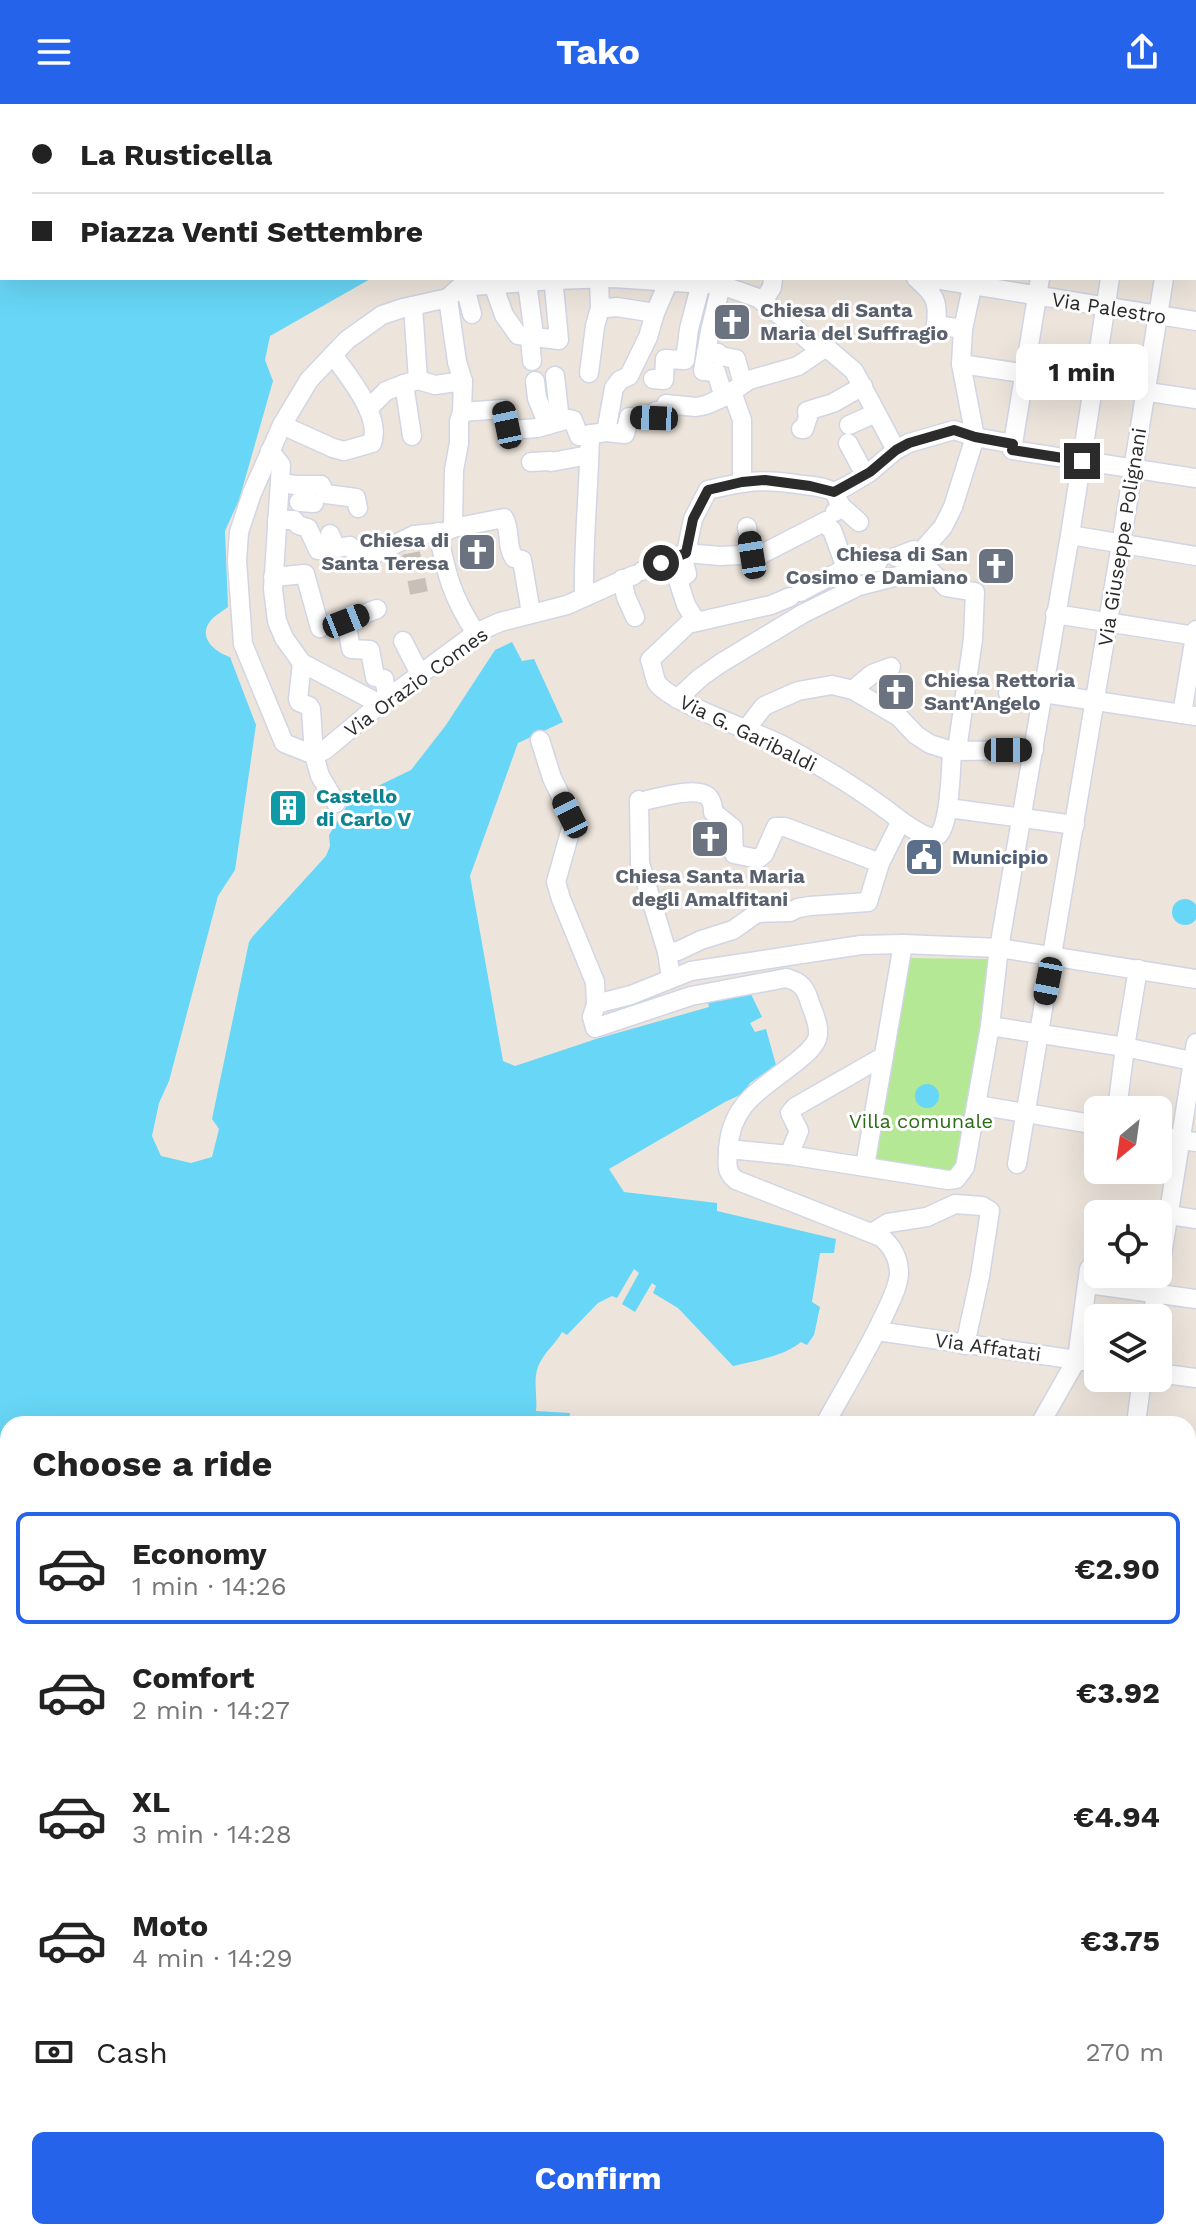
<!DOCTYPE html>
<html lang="en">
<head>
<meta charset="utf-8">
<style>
	:root { --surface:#fff; --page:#f6f6f6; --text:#222; --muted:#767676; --line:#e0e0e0; --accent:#2563eb }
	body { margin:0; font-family:"Work Sans",sans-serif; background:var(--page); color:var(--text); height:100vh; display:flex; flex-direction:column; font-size:30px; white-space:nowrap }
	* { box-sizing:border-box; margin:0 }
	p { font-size:26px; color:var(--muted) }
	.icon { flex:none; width:44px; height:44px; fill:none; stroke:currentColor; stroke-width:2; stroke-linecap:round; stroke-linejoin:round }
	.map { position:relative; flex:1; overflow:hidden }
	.details { position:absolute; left:0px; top:1312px; width:1196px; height:824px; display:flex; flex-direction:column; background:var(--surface); border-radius:24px 24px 0 0; box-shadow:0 8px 32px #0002 }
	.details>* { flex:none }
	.hud { position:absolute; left:0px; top:0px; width:1196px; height:176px; box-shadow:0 8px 32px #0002; display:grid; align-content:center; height:176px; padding:0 32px; background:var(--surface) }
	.needle { width:52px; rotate:209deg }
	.tools { position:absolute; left:1084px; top:992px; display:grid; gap:16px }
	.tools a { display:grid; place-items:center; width:88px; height:88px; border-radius:12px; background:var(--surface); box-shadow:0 8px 32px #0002; font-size:40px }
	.end { position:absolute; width:36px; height:36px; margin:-18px; border:10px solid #2b2b2b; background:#fff; box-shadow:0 0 0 4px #fff }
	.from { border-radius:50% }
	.bubble { position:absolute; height:56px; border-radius:12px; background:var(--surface); box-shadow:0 8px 32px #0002; font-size:26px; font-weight:700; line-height:56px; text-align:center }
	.car { position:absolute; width:24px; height:48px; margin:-24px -12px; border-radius:10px; box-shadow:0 0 6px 2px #0007; background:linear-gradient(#222 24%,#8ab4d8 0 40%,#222 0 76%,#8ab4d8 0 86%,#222 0) }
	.hud b { display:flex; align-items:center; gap:28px; height:76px; font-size:30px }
	.hud b+b { border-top:2px solid var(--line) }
	.hud i { width:20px; height:20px; background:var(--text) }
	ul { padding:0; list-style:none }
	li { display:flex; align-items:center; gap:24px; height:112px; margin:0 16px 12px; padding:0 16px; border:4px solid transparent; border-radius:12px }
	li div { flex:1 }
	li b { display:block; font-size:30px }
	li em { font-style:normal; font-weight:700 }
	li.active { border-color:var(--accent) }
	li>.icon { width:72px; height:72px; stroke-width:1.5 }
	h2 { padding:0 32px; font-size:36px; line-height:96px }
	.pay { display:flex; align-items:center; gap:20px; height:88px; padding:0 32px; font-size:30px }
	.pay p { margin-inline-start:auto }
	.action { display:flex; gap:16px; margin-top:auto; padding:16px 32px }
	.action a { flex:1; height:92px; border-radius:12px; background:var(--accent); color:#fff; font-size:32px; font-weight:700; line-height:92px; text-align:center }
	header { display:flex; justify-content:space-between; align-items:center; height:104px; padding:0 32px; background:var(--accent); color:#fff; font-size:36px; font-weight:700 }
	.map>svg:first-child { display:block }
</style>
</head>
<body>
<header><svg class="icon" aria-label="menu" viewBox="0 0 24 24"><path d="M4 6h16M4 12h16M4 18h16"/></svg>Tako<svg class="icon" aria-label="share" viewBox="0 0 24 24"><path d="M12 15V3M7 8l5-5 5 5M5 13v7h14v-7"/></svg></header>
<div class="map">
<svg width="1196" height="2136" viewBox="0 0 1196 2136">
	<rect width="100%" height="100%" fill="#ede5dc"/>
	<polygon fill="#b4e895" points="905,854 991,855 958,1061 954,1071 868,1061"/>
	<g fill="#68d6f6">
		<path d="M 0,0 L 527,0 L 531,2 L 2,2 L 2,174 L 372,174 L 270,232 L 265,256 L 273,277 L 239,396 L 225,427 L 228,503 C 223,507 217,510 212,515 C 196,532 214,548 230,553 L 256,621 L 235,766 L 218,792 L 169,977 L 159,999 L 152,1032 L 161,1052 L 191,1059 L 212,1053 L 219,1025 L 212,1015 L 249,838 L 253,832 L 326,752 L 330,742 L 329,731 L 351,695 L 411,666 L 446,621 L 495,546 L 512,538 L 522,557 L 534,555 L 563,618 L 518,639 L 470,772 L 503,957 L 515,962 L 596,935 L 709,903 L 707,895 L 750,888 L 762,913 L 750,919 L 755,928 L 766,925 L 776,961 L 750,979 L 744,989 L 725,998 L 609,1065 L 624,1088 L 717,1099 L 717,1107 L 836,1135 L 834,1149 L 820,1149 L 812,1198 L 820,1203 L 814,1231 L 807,1241 L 801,1238 C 782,1253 757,1256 733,1262 L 678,1204 L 653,1189 L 656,1182 L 652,1179 L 635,1208 L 622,1200 L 639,1169 L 634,1165 L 617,1194 L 612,1192 L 598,1199 L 567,1231 L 562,1228 C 556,1239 548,1245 542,1255 C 531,1271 538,1290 536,1307 L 570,1309 L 569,1316 L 547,1320 L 8,1320 L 8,1380 L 0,1367 Z"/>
		<circle cx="1185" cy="808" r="13"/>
		<circle cx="927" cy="992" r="12"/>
		<polygon points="0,1537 8,1549 8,2128 905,2128 904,2136 0,2136"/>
	</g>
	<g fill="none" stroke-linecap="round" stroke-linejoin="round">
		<polyline stroke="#c6c0b9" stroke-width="18" stroke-dasharray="18 9" stroke-linecap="butt" points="411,449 419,489"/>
		<defs>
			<g id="minor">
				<polyline points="664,2 664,0"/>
				<polyline points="732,2 732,0"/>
				<polyline points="771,2 771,0"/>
				<polyline points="819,2 819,0"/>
				<polyline points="878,2 878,0"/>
				<polyline points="937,2 937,0"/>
				<polyline points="999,2 999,0"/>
				<polyline points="1103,2 1103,0"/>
				<polyline points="1185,2 1186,0"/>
				<polyline points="1194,137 1196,138"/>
				<path d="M 916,174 C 934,190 939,196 936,221 L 963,225"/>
				<polyline points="928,174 1196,217"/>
				<polyline points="974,174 963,225 961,260 975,333"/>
				<polyline points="1040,174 1012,346 1196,374"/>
				<polyline points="527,179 533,223 530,234 532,257"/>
				<polyline points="493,180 504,211 518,231 559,236 554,183"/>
				<polyline points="721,181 710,227 703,267 716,268 724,293"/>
				<polyline points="465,183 472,210"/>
				<polyline points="448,194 460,183 553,176 613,174 721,181 758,194 787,217 820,247 827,244 854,267 896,346"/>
				<path d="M 448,194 L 457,258 L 463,277 L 462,308 L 459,317 L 459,339 L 454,366 L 453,424 L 504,414 C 511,426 506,442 514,454 L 522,456 L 531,509"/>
				<polyline points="763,198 772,183 773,174"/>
				<polyline points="413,202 418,276"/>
				<polyline points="606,204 617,203 655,209"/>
				<polyline points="706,249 718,249 720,252 736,255 743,280"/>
				<polyline points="961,260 1196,295"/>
				<polyline points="589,269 595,222 600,204 599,175"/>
				<polyline points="555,272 560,317"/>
				<polyline points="653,275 664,276 665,255 685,256 689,225 701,179"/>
				<polyline points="535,277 537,294 548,321"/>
				<polyline points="404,280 412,332"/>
				<polyline points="732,288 742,316 742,378"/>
				<polyline points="369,304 386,287 404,280 418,276 435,281 463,277"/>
				<polyline points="462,308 503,305 507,321 511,326 537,324 569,315 573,316 579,332 606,328 625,330 629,313 654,314 656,307 664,308 666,300 696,303 706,301 724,293 749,276 798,262 820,247"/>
				<path d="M 282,321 L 333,344 L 344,347 L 372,339 C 382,312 348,272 333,251"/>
				<polyline points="849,321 876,309"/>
				<polyline points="801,325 804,325 808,313 807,307 833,299 863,282"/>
				<polyline points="606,328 614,284 620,276 629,272 648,233 655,209 668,179"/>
				<polyline points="848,339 865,371"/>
				<polyline points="270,347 281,361 273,485 277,517 284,534 302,559 380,600"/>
				<polyline points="531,358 551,357 551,358 589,351"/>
				<polyline points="282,379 295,381 321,381 326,390 356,394 358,404"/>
				<polyline points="299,398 314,399"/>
				<polyline points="841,402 859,418"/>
				<polyline points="835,408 841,402 834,388 847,382 870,368 896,346 909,339 954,326 975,333 1013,340"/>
				<polyline points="277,416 294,416 298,421 308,424 318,446 334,440"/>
				<polyline points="824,419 832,426 846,464"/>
				<polyline points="747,423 752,451"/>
				<path d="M 438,428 C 446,469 452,494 476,529"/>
				<polyline points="330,430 336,444 350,442 358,452 377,449 414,431 445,428 453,424"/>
				<polyline points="1070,431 1196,452"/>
				<path d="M 686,449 L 693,415 L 708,386 C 746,377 763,374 803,381 C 814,382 825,383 834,388"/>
				<polyline points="920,449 923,459 946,483 975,488 973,535 957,646"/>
				<polyline points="920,449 943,423 953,403 975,333"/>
				<polyline points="682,450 687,470 678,476 686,501 696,517"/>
				<polyline points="896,453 914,446 920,449"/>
				<polyline points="642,467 686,449 720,452 762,450 826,417"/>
				<polyline points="273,473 305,470 320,524"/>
				<polyline points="622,475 626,493 635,513"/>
				<polyline points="800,488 846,464 878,458"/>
				<path d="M 584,493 C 583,438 589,385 590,330"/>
				<path d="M 790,493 L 771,501 L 688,520 L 650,556 C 653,563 654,574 657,579 C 671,599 754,627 780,640 C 821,662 864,687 901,717"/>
				<polyline points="1055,510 1196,532"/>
				<polyline points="346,517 351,545 370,546 375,573 384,575 388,595"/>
				<polyline points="341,519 377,505"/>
				<polyline points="403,537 421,572"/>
				<polyline points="302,559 298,595 299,598 309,602 311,605 314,651 325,646 380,600 476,529 500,518 567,501 634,471"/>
				<polyline points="853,586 872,570 891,563"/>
				<polyline points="1008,589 1043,589 1196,612"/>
				<polyline points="677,595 701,573 721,559 804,509 859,482 898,472 923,459"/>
				<polyline points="1182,610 1196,526"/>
				<polyline points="747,624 764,602 798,587 832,581 853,586 899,613 916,631 930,640 952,647"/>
				<path d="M 540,636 L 552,674 L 570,711 L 572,721 L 556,778 L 561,795 L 595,878 L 596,900 L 592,913 L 595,924 L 691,892 L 786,874 C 802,878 806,885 810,899 C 814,910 821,924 817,935 C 813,945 803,952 796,958 C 761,986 730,999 728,1048 C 727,1061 726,1068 736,1076 L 881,1133 C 892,1142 899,1155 899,1170 C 898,1183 892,1194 887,1205 C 869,1245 846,1282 825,1320"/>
				<polyline points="952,647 1034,646"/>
				<polyline points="639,696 640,759 667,848"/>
				<path d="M 647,696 C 661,693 701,681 710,695 C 712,698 713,705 713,708 L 733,724 L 734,750 L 758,755 L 764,750 L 776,723 L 785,723 L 880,759"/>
				<polyline points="336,699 320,672 314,651 284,639 243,540 237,457 239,428 252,389 282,321 309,276 347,236 382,211 403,204 448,194"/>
				<polyline points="948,704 1075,721"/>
				<path d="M 671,874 L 667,848 L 678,847 L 701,836 L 733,826 L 757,809 L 790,808 L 798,804 L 810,802 L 868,798 L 880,759 L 901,717 C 909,722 925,735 935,733 C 950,730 951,662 952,647"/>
				<polyline points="596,900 631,891 691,867 861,841 903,840 999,844 1196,875"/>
				<polyline points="990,922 1125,943 1196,958"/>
				<polyline points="977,1001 1098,1021"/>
				<polyline points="1117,1006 1125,943 1138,865"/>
				<polyline points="1158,1032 1196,1038"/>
				<polyline points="728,1045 789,1051 948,1076 956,1075 965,1063 990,922 999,844 1070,431 1110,174"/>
				<polyline points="789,1051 799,1027 790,1009 795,1003 884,952"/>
				<polyline points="1017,1060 1121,440 1164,174"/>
				<polyline points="865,1062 903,840"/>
				<polyline points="1169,1111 1196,1115"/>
				<polyline points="872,1129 888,1119 927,1113 955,1100 982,1102 990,1107 980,1172 965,1241"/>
				<polyline points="1088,1180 1196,1195"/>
				<polyline points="1152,1214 1196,939"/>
				<polyline points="877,1227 1098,1259"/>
				<polyline points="1158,1269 1196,1274"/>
				<polyline points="1040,1320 1077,1255 1089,1165"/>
				<polyline points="1136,1320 1142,1274"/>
				<polyline points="1188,1352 1196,1353"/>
				<polyline points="1188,1484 1196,1480"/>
				<polyline points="1188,1516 1196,1518"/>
				<polyline points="1188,1624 1196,1644"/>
				<polyline points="1188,1716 1196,1711"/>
				<polyline points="1188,1918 1196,1915"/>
				<polyline points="1188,2102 1196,2098"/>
				<polyline points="1105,2128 1131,2136"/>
				<polyline points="1144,2136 1147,2128"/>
			</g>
		</defs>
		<use href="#minor" stroke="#d1d5e4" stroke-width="21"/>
		<use href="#minor" stroke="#fff" stroke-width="18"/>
	</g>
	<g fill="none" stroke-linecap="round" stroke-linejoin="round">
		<polyline stroke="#2b2b2b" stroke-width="10" points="661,459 686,449 693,415 708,386 742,378 765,376 810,382 834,388 870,368 896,346 909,339 954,326 975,333 1013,340 1012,346 1082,357"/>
	</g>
	<defs>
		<symbol id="church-square" viewBox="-11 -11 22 22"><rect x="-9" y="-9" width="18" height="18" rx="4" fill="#6b7280" stroke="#fff"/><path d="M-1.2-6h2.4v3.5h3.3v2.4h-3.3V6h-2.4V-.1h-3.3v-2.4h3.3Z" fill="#fff"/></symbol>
		<symbol id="building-square" viewBox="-11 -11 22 22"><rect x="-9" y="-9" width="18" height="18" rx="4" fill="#0f9aa8" stroke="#fff"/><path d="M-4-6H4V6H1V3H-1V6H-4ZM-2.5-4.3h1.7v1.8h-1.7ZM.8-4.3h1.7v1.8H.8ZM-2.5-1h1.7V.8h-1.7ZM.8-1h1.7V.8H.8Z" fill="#fff"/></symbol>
		<symbol id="civic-square" viewBox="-11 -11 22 22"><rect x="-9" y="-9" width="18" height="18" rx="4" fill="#5c6f8a" stroke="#fff"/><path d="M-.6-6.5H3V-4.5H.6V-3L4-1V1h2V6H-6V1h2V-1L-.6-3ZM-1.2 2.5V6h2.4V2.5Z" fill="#fff"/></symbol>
	</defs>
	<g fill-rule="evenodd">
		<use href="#church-square" x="710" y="196" width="44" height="44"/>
		<use href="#church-square" x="455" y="426" width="44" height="44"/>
		<use href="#church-square" x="974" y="440" width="44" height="44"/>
		<use href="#church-square" x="874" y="566" width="44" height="44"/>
		<use href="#building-square" x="266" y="682" width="44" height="44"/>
		<use href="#church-square" x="688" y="713" width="44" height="44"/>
		<use href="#civic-square" x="902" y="731" width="44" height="44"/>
	</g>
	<g text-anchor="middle" stroke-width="6" stroke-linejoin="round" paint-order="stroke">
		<g font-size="20" fill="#2b2b2b" stroke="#fff">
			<text transform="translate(1109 204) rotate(9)" y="7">Via Palestro</text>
			<text transform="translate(1122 433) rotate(-81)" y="7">Via Giuseppe Polignani</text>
			<text transform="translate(416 578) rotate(-36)" y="7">Via Orazio Comes</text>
			<text transform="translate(748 629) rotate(26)" y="7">Via G. Garibaldi</text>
			<text transform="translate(988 1243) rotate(8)" y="7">Via Affatati</text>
		</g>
		<g font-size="20" font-weight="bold" fill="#5b616d" stroke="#fff" text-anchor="start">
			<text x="760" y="213">Chiesa di Santa<tspan x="760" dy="23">Maria del Suffragio</tspan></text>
			<text x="449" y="443" text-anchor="end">Chiesa di<tspan x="449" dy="23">Santa Teresa</tspan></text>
			<text x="968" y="457" text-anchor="end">Chiesa di San<tspan x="968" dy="23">Cosimo e Damiano</tspan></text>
			<text x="924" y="583">Chiesa Rettoria<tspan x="924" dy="23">Sant'Angelo</tspan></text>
			<text x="710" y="779" text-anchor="middle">Chiesa Santa Maria<tspan x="710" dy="23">degli Amalfitani</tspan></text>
		</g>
		<g font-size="20" font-weight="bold" fill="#0d838f" stroke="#fff" text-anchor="start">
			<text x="316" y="699">Castello<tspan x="316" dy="23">di Carlo V</tspan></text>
		</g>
		<g font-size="20" font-weight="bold" fill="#4e5e75" stroke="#fff" text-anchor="start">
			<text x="952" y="760">Municipio</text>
		</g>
		<g font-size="20" fill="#2b6d15" stroke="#fff">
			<text x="921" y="1024">Villa comunale</text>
		</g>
	</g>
</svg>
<div class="tools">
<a><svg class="needle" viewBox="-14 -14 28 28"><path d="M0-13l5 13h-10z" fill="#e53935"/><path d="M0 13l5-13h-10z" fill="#767676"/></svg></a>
<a><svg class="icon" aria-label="locate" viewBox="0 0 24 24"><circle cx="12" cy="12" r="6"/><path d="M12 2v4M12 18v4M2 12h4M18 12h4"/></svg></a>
<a><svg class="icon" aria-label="layers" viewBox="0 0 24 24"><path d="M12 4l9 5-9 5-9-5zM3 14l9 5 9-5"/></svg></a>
</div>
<i class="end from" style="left:661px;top:459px"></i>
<i class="end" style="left:1082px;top:357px"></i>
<div class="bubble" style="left:1016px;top:240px;width:132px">1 min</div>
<i class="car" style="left:654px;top:314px;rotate:272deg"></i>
<i class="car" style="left:507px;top:321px;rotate:348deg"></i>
<i class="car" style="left:752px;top:451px;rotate:351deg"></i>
<i class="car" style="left:346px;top:517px;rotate:68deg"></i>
<i class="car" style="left:1008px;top:646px;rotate:90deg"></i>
<i class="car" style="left:570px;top:711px;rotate:334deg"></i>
<i class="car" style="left:1048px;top:877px;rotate:191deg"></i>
<div class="hud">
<b><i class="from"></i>La Rusticella</b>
<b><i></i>Piazza Venti Settembre</b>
</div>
<section class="details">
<h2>Choose a ride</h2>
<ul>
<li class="active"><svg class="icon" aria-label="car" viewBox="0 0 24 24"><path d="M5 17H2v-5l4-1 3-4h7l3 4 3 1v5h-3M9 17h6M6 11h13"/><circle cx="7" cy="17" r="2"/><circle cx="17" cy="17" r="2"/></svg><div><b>Economy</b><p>1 min · 14:26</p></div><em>€2.90</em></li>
<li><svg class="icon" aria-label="car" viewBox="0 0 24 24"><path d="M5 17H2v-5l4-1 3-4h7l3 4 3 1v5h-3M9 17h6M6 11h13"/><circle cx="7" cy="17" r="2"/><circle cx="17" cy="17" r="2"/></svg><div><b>Comfort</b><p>2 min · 14:27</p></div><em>€3.92</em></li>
<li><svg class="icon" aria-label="car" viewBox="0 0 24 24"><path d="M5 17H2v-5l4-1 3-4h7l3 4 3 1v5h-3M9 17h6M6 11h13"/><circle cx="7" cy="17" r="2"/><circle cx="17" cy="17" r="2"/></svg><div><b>XL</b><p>3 min · 14:28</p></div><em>€4.94</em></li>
<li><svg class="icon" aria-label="car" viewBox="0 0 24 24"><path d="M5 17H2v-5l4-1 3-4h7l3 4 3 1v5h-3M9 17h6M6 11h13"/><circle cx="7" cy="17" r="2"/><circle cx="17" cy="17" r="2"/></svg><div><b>Moto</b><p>4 min · 14:29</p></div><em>€3.75</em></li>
</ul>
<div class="pay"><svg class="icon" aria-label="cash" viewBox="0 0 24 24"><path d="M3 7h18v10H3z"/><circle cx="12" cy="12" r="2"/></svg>Cash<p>270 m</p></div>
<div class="action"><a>Confirm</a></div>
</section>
</div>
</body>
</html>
